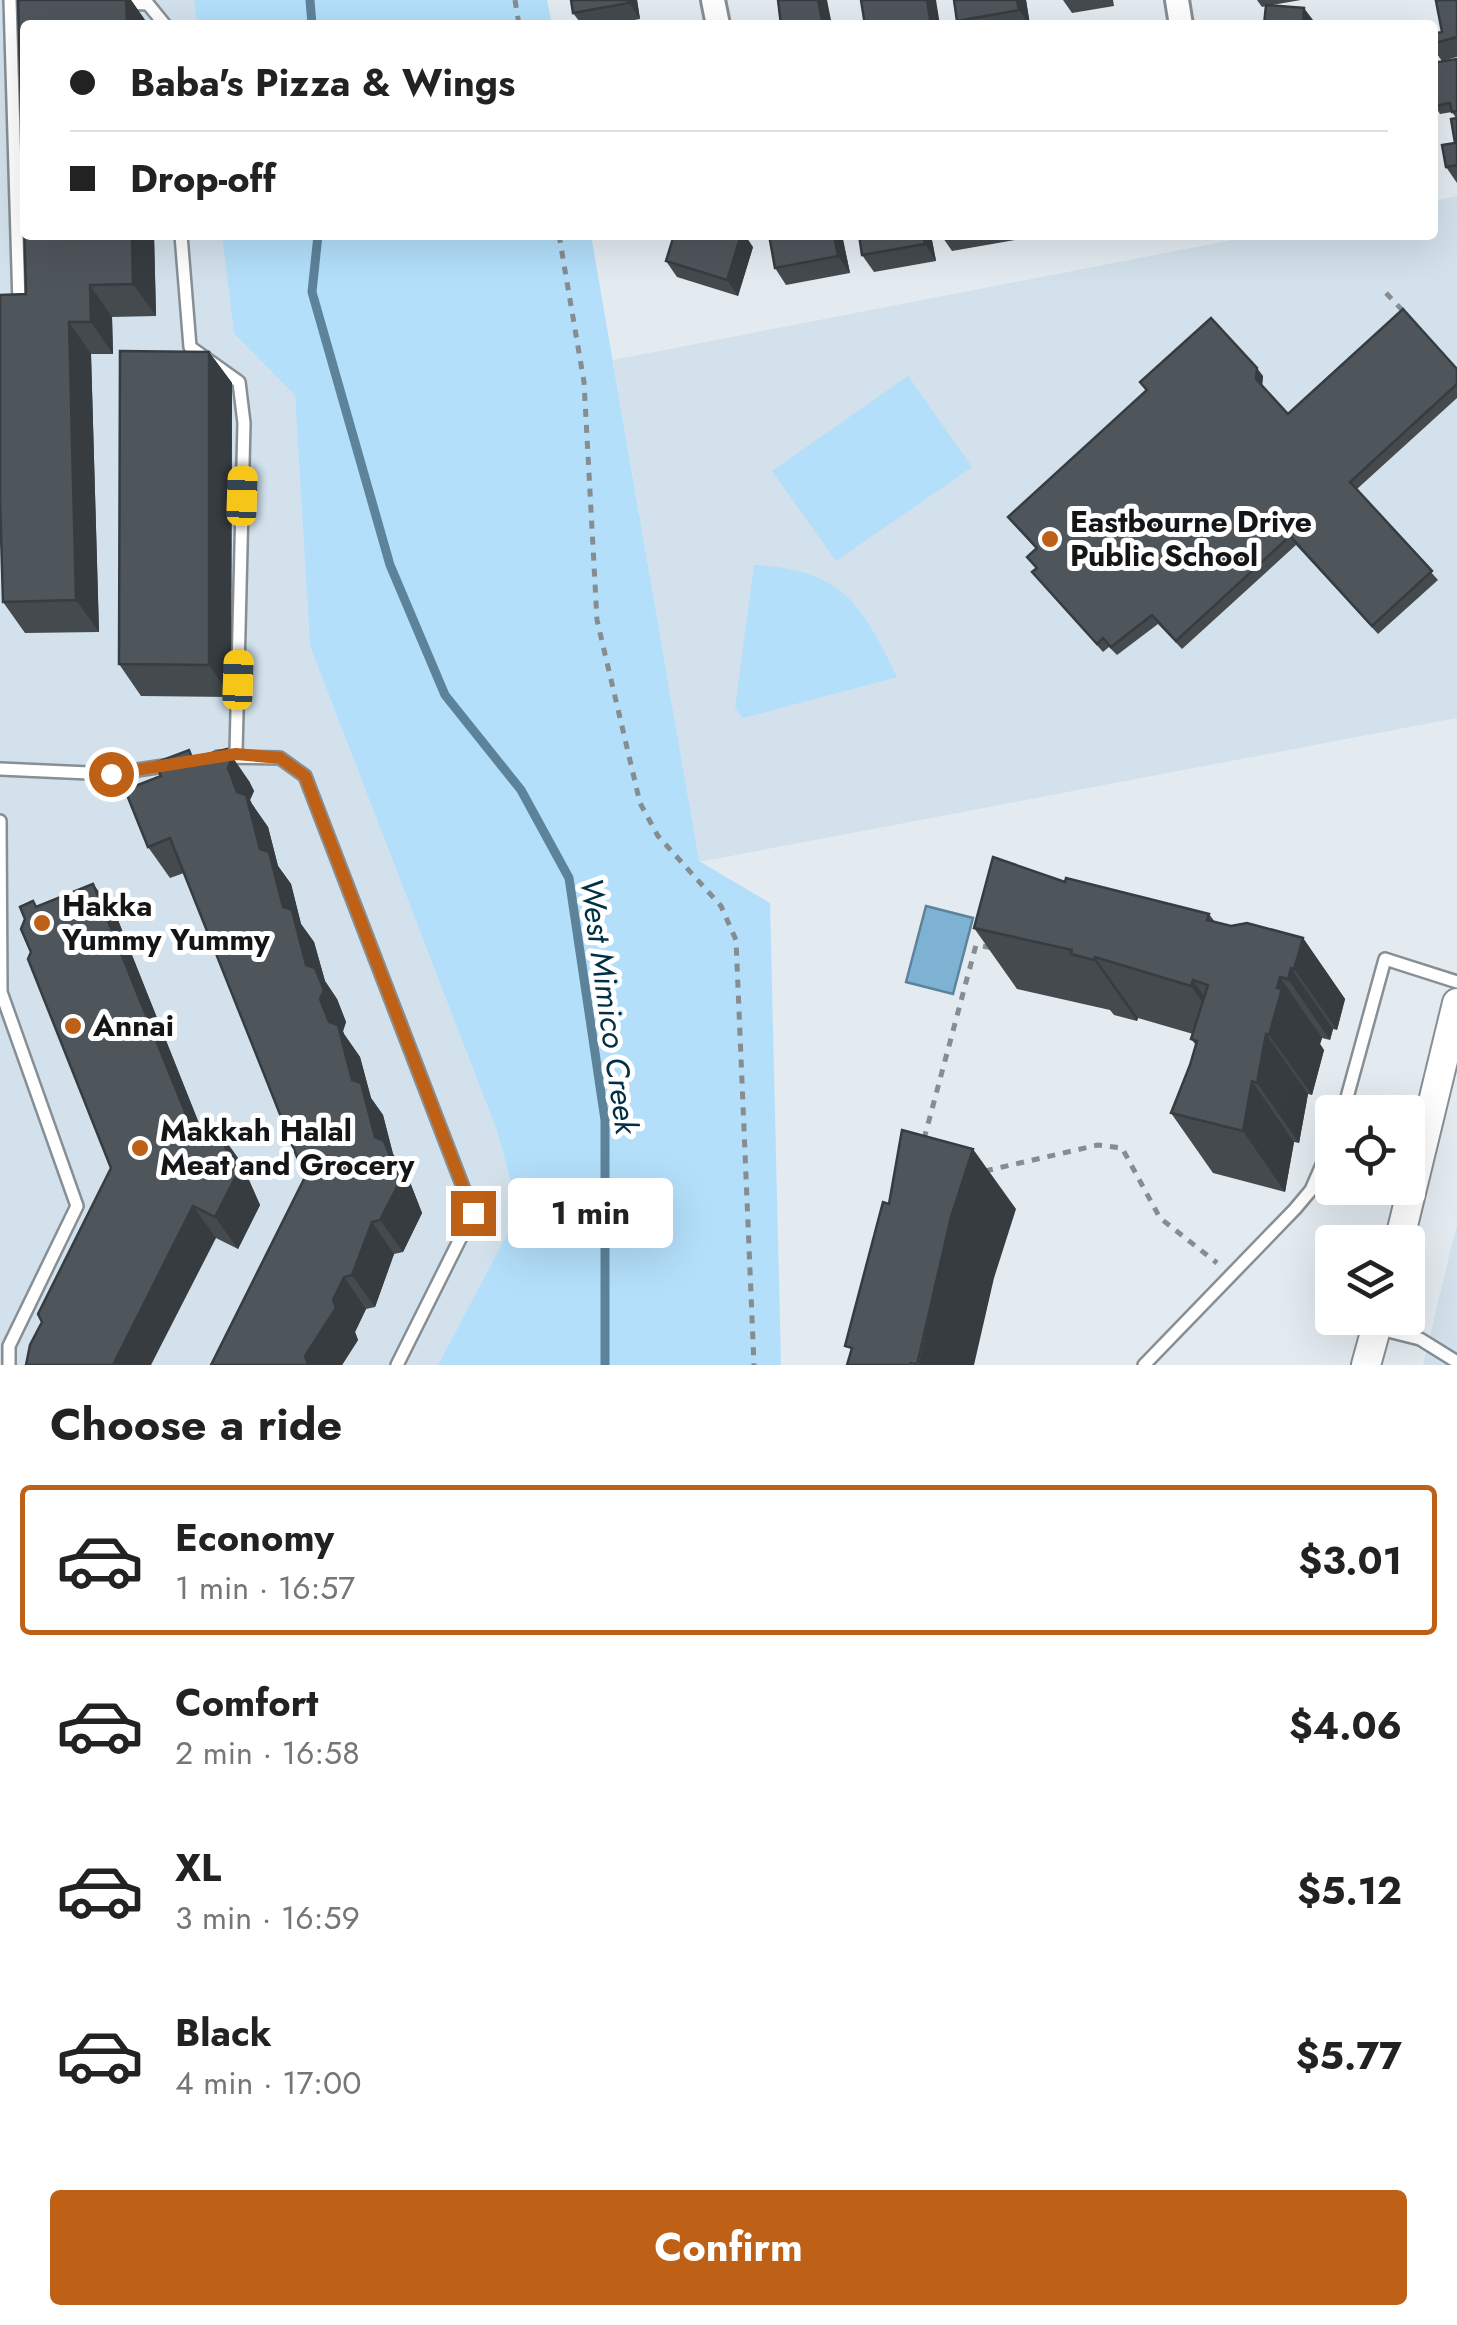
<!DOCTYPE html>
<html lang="en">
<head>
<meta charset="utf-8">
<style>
	:root { --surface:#fff; --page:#f6f6f6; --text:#222; --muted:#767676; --line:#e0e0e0; --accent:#be6016 }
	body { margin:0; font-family:Jost,sans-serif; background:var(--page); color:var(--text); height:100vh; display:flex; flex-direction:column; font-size:38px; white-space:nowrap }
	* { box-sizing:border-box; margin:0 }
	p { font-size:32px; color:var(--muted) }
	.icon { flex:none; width:55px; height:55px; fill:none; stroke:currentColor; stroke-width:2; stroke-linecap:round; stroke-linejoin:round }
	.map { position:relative; height:1365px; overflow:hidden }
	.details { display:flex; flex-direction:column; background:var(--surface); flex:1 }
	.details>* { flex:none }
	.banner { position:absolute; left:20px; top:20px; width:1418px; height:220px; border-radius:10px; box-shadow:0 10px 40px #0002; display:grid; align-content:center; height:220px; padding:0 50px; background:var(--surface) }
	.tools { position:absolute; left:1315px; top:1095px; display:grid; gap:20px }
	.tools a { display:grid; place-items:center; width:110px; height:110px; border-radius:10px; background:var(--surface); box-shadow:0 10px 40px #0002; font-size:50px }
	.end { position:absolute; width:45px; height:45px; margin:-22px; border:12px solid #be6016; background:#fff; box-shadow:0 0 0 5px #fff }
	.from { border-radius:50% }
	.bubble { position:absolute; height:70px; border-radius:10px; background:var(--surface); box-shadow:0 10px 40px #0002; font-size:32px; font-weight:700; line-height:70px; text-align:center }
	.car { position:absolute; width:30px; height:60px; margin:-30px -15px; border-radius:12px; box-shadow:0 0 8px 2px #0007; background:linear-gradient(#f5c518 24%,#345 0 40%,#f5c518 0 76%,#345 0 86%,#f5c518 0) }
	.banner b { display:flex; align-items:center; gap:35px; height:95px; font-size:38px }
	.banner b+b { border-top:2px solid var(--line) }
	.banner i { width:25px; height:25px; background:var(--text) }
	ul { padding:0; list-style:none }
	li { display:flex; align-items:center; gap:30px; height:150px; margin:0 20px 15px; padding:0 30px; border:5px solid transparent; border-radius:10px }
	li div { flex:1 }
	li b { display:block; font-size:38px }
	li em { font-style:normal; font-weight:700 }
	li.active { border-color:var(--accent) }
	li>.icon { width:90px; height:90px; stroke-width:1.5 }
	h2 { padding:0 50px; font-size:45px; line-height:120px }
	.cta { display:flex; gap:20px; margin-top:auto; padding:20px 50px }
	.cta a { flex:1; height:115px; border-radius:10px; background:var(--accent); color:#fff; font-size:40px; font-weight:700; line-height:115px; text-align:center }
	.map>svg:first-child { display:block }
</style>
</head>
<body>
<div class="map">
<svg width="1457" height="1365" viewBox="0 0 1457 1365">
	<rect width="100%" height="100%" fill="#e3ebf1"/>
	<g fill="#d2e1eb">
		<polygon points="0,0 194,0 197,25 25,25 25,235 222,235 234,334 295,394 310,646 497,1131 519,1213 438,1365 0,1365"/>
		<polygon points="1457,196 1457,718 699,862 613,360 1258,235 1432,235 1433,201"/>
		<polygon points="1457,1226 1457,1365 1423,1365 1452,1244"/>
	</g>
	<g fill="#b3dffa">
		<polygon points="194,0 547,0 552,25 197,25"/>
		<polygon points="222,235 591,235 699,861 770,903 781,1365 438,1365 519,1212 497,1131 310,646 295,395 234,334"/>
		<polygon points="908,376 972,467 836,561 772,471"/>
		<path d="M 754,565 C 842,570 860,602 897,677 L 743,718 L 735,708 Z"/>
	</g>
	<polygon fill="#7db2d3" stroke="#5d839b" stroke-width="2.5" points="926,906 973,918 953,994 906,982"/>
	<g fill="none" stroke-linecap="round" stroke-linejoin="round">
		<g stroke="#5d839b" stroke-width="9">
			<polyline points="310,0 312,25"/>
			<polyline points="318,235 312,292 390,565 445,695 521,790 569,878 605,1120 605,1365"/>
		</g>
		<defs>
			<g id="service">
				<polyline points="122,3 148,4 165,25"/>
				<polyline points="181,235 190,347 239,382 244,423 236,753"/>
				<polyline points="0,331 19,304 10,0"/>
				<polyline points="218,757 280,758 305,776 473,1213 397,1365"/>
				<polyline points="0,769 111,774 170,765"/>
				<polyline points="0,821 1,992 77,1206 9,1346 9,1365"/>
				<polyline points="1343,1112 1385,959 1457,982"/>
				<polyline points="1376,1328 1420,1339 1457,1362"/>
				<polyline points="1144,1365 1295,1209 1311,1190 1332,1142"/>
			</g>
			<g id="minor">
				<polyline points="713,0 718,25"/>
				<polyline points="1177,0 1181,25"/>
			</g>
			<g id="tertiary">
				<polyline points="1399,1242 1457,1003"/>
				<polyline points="1366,1365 1379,1318"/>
			</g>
		</defs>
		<use href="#service" stroke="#878f94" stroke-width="16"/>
		<use href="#minor" stroke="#878f94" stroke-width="28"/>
		<use href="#tertiary" stroke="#878f94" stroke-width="32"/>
		<g stroke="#868c90" stroke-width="5" stroke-dasharray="8 8" stroke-linecap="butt">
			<polyline points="515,0 519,25"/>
			<polyline points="559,235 584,382 597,620 640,803 658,836 721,906 736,940 754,1365"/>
			<polyline points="1386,293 1405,313"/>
			<polyline points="924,1139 976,945 994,948"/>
			<polyline points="985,1171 1098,1145 1122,1148 1160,1218 1217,1263"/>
		</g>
		<use href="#service" stroke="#fff" stroke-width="11"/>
		<use href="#minor" stroke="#fff" stroke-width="22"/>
		<use href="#tertiary" stroke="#fff" stroke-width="28"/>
	</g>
	<g fill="#444a4e">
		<polygon points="18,0 131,0 148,24 25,25 25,235 154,235 156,316 112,317 113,354 91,354 99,632 25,633 3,602 0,499 0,295 26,294"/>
		<polygon points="637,0 640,19 607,25 582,25 573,13"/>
		<polygon points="954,0 1026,0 1030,25 960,25 957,21"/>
		<polygon points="1063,0 1113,0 1114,6 1072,13"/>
		<polygon points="1257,0 1301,0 1272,5 1316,24 1266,6 1262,7"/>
		<polygon points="1457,0 1457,57 1442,61 1432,47 1432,34 1442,32"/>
		<polygon points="1457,59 1457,183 1446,167 1455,143 1456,118 1452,112 1440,114 1435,106"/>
		<polygon points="842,235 850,273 786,285 775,268"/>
		<polygon points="859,235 931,235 936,261 874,272 862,255"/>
		<polygon points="941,235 1026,235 1026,238 952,251"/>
		<polygon points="1043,235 1069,235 1046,239"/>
		<polygon points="753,247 738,296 677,277 666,261"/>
		<polygon points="209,352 232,383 231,697 141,696 119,664"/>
		<polygon points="1457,369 1457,398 1357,489 1438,580 1378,634 1296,545 1182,649 1158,624 1117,655 1109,647 1103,652 1032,572 1036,569 1027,557 1036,549 1008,517 1146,391 1140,382 1263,376 1262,385 1288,414"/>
		<polygon points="194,758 249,781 254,791 250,800 252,804 268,827 278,866 291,884 301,924 314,942 325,981 337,999 346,1022 343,1031 344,1034 360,1057 371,1098 383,1115 393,1154 406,1172 422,1213 403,1252 394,1254 375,1307 366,1309 355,1332 358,1340 342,1365 305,1177 184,873 170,878 148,847 161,776"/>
		<polygon points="1065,882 1209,914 1215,922 1231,926 1303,938 1345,999 1337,1030 1333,1029 1330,1040 1322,1038 1320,1044 1324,1050 1312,1095 1308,1094 1299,1143 1294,1142 1285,1192 1213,1173 1171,1113 1190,1065 1196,1045 1191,1039 1193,1034 1138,1018 1137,1021 1114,1015 1110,1010 1017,989 974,928"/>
		<polygon points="93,884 116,915 204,1136 241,1162 260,1205 238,1249 216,1238 42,1322 111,1168 37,906"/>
	</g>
	<g fill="#373c40">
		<polygon points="126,0 131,0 148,25 127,25"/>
		<polygon points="628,0 637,0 640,19 629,3"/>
		<polygon points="818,0 827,0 832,25 823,25"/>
		<polygon points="927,0 936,0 940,25 931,25"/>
		<polygon points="1017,0 1026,0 1030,25 1019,10"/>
		<polygon points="1304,8 1316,24 1316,25 1303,25"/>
		<polygon points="132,235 154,235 156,316 133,284"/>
		<polygon points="741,235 745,235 753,247 738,296 727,280"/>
		<polygon points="834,235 842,235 850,273 838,256"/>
		<polygon points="923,235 931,235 936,261 925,244"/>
		<polygon points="90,285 112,317 113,354 91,322"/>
		<polygon points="69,322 91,354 99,632 76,600"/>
		<polygon points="209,352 232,383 231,697 209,665"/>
		<polygon points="1257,368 1263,376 1262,387 1256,379"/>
		<polygon points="227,749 249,781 254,791 250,800 252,804 268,827 278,866 291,884 301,924 314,942 325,981 337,999 346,1022 343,1031 344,1034 360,1057 371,1098 383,1115 393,1154 406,1172 422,1213 403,1252 380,1220 375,1137 228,768"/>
		<polygon points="93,884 116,915 218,1171 196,1139"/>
		<polygon points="1303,938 1345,999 1337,1030 1294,969"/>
		<polygon points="1095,957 1138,1018 1137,1021 1094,960"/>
		<polygon points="1291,968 1333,1029 1330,1040 1288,979"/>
		<polygon points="1280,977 1322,1038 1320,1044 1324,1050 1312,1095 1269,1035"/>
		<polygon points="1193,980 1235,1041 1234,1047 1191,986"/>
		<polygon points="1266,1034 1308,1094 1299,1143 1257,1083"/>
		<polygon points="1252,1081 1294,1142 1285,1192 1243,1131"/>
		<polygon points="218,1130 241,1162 260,1205 238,1249 215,1217"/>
		<polygon points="973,1149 1016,1209 994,1278 974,1365 918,1365 951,1217"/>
		<polygon points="193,1206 216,1238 151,1365 113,1365"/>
		<polygon points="372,1222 394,1254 375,1307 352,1275"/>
		<polygon points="344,1277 366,1309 355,1332 358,1340 342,1365 308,1365 305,1356"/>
	</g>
	<g fill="#4f565b" stroke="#373c40" stroke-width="2.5">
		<polygon points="18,0 126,0 127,25 25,25 25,235 132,235 133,284 90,285 91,322 69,322 76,600 3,602 0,499 0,295 26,294"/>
		<polygon points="571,0 628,0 629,3 573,13"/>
		<polygon points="778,0 818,0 823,25 781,25"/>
		<polygon points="861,0 927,0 931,25 865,25"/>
		<polygon points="954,0 1017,0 1019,10 957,21"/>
		<polygon points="1442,0 1457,0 1457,37 1432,44 1432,34 1442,32 1436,1"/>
		<polygon points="1266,5 1304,8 1303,25 1264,25"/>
		<polygon points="1457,59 1457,111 1452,112 1450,103 1435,106 1432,95 1432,63"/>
		<polygon points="1457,118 1457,165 1446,167 1442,145 1455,143 1451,119"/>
		<polygon points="674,235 741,235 727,280 666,261"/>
		<polygon points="769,235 834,235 838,256 775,268"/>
		<polygon points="859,235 923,235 925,244 862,255"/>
		<polygon points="1403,309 1457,369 1457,384 1350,482 1432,571 1372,626 1290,536 1176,641 1152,615 1111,647 1103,638 1097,644 1032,572 1037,568 1027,557 1037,548 1008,517 1147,390 1140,382 1211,318 1257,368 1256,379 1288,414"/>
		<polygon points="120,351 209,352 209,665 119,664"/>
		<polygon points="227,749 231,760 228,768 237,792 246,795 260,849 269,852 283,907 292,910 306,965 315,968 324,990 320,999 329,1022 338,1025 352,1080 361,1083 375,1137 384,1141 400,1181 380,1220 372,1222 352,1275 344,1277 333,1300 336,1308 305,1356 308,1365 211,1365 305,1177 170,838 148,847 125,790 161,776 155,763 189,750 192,758"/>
		<polygon points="993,857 1065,882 1066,878 1209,914 1207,920 1231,926 1247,923 1303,938 1294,969 1291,968 1288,979 1280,977 1277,988 1282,989 1269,1035 1266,1034 1257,1083 1252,1081 1243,1131 1171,1113 1190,1065 1197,1041 1191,1039 1208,985 1193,980 1191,986 1095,957 1094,960 1071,954 1072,950 974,928"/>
		<polygon points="93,884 196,1139 218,1130 237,1174 215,1217 193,1206 113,1365 26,1365 30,1345 42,1322 38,1314 111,1168 28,959 31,952 21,929 25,919 20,907 33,901 36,907"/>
		<polygon points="902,1130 973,1149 951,1217 917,1365 911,1363 910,1365 847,1365 852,1348 845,1346 883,1202 889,1204"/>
	</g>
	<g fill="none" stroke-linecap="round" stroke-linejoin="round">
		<polyline stroke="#be6016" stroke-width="12" points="111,774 236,754 280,758 305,776 473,1213"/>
	</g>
	<g fill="#be6016" stroke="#fff" stroke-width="4">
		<circle cx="1050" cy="539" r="10"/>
		<circle cx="42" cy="923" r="10"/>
		<circle cx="73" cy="1026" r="10"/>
		<circle cx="140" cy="1148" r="10"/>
	</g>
	<g text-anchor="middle" stroke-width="10" stroke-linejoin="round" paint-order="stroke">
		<g font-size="30" font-weight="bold" fill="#131517" stroke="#fff" text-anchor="start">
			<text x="1070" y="532">Eastbourne Drive<tspan x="1070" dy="34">Public School</tspan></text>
			<text x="62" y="916">Hakka<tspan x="62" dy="34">Yummy Yummy</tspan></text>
			<text x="93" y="1036">Annai</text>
			<text x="160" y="1141">Makkah Halal<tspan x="160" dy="34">Meat and Grocery</tspan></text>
		</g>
		<g font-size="32" font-style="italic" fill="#013046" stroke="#fff">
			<text transform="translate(609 1006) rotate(82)" y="11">West Mimico Creek</text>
		</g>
	</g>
</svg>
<div class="tools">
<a><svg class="icon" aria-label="locate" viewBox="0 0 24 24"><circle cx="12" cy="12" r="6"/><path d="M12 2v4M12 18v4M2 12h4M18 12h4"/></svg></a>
<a><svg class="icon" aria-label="layers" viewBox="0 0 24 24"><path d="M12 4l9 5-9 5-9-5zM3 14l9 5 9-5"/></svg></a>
</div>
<i class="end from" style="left:111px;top:774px"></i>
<i class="end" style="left:473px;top:1213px"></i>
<div class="bubble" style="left:508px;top:1178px;width:165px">1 min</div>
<i class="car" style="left:242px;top:496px;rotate:2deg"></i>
<i class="car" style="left:238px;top:680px;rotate:2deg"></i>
<div class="banner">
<b><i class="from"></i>Baba's Pizza &amp; Wings</b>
<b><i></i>Drop-off</b>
</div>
</div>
<section class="details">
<h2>Choose a ride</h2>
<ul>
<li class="active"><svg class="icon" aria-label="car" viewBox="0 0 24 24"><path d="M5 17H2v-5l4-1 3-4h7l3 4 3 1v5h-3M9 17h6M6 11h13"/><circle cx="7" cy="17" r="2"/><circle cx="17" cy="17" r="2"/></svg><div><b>Economy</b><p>1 min · 16:57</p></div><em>$3.01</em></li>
<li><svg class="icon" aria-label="car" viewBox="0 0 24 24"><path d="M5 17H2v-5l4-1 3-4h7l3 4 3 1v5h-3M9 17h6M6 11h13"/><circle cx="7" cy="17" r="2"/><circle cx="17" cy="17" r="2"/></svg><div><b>Comfort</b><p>2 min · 16:58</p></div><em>$4.06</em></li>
<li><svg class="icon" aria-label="car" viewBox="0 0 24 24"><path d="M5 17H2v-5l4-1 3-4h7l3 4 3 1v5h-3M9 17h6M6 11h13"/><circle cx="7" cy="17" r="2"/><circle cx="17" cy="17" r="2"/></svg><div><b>XL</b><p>3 min · 16:59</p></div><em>$5.12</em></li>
<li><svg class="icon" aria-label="car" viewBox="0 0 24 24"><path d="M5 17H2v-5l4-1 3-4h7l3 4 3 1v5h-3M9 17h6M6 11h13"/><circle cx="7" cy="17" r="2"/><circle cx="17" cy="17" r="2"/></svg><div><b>Black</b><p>4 min · 17:00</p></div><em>$5.77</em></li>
</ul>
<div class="cta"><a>Confirm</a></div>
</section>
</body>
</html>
